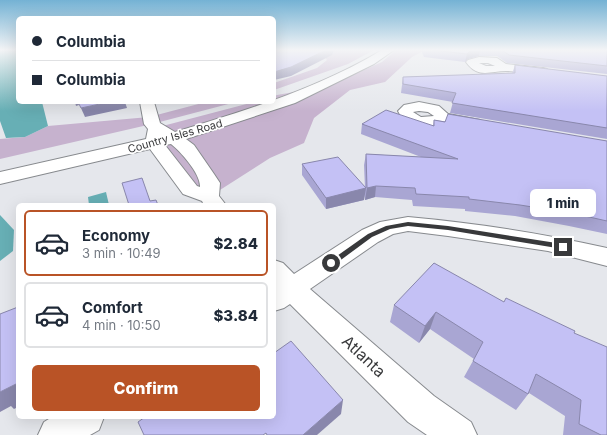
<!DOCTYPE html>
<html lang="en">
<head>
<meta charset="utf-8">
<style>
	:root { --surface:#fff; --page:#f6f6f7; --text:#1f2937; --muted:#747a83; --line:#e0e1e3; --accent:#b95326 }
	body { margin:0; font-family:Inter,sans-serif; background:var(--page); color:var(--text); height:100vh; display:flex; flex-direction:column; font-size:15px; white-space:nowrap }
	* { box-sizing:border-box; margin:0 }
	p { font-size:13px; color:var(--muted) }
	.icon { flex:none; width:22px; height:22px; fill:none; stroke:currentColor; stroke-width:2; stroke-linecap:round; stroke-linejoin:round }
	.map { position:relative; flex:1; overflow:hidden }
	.details { position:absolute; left:16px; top:203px; width:260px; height:216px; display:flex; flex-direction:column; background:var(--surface); border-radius:6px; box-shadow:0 4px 16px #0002 }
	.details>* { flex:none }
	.guide { position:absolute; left:16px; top:16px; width:260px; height:88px; border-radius:6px; box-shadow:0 4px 16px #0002; display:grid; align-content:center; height:88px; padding:0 16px; background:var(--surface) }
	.end { position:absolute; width:18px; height:18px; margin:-9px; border:5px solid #38393b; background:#fff; box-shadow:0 0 0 2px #fff }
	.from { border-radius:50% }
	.bubble { position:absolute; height:28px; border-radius:6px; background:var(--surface); box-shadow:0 4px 16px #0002; font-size:13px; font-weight:800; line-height:28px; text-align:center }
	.guide b { display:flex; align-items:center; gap:14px; height:38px; font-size:15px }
	.guide b+b { border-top:1px solid var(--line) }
	.guide i { width:10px; height:10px; background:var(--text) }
	ul { padding:7px 0 0; list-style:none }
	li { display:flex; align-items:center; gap:12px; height:66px; margin:0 8px 6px; padding:0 8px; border:2px solid var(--line); border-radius:6px }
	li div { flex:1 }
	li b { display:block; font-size:15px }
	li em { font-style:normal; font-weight:800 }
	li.active { border-color:var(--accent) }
	li>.icon { width:36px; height:36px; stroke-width:1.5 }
	.button { display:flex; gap:8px; margin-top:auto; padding:8px 16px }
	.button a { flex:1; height:46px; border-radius:6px; background:var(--accent); color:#fff; font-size:16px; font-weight:800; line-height:46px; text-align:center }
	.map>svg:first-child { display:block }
</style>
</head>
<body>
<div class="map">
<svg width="607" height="435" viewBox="0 0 607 435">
	<rect width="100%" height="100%" fill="#e5e7ec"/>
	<g fill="#c6b2ce">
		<polygon points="319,50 374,50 348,64 274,90 274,83 317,68 327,60"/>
		<polygon points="396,50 425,50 412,57 385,82 350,90 314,118 304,143 270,158 209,197 190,190 154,143 155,128 254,102 274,102 274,96 277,95 328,86 382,62"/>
		<polygon points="206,102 236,102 152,124 0,159 0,139 25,137 48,126 149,117"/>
	</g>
	<g fill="#67afb5">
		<polygon points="0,50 18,50 18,102 42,102 48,126 25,137 6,138 0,121"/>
		<polygon points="106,192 109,205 89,205 88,197"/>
		<polygon points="0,215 14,230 13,251 0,261"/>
	</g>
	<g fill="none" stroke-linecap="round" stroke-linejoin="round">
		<defs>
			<g id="minor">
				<path d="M 382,50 L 394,50 L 374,64 L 295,103 L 186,139 L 194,145 L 214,174 L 220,183 L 219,196 L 226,205 L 204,205 L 202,201 L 183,194 L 150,149 L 0,184 L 0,172 L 146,139 L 148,129 L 144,124 L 140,102 L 154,102 L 160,123 L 175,132 C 247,110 317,89 382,50 ZM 171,144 C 180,151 201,174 200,187 L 197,186 L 165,145 Z"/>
				<path d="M 479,57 L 497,58 L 506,64 L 543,68 L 547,69 L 549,72 L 547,75 L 543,76 C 531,74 518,71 506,71 C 490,71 478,79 466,62 L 468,60 ZM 479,63 L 488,63 L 495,66 L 486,66 Z"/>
				<path d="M 419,102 L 439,106 L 448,114 L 480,120 L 483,123 L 480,126 L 475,128 L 445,122 L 427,127 L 403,120 L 398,111 L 404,105 ZM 419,111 L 428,112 L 434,116 L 421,117 L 413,112 Z"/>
				<path d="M 408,217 C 475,223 541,233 607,248 L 607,266 L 548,251 L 448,236 L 408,231 L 393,234 L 378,242 L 310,289 L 434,396 L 471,422 L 477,435 L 427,435 L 408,422 L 290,304 L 284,308 L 274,311 L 274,260 L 283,263 L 294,274 L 362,230 L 380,222 Z"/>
				<polygon points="52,417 104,417 99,430 90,435 38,435 44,422"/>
			</g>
		</defs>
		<use href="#minor" stroke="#878a8e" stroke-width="2"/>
		<use href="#minor" fill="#fff" fill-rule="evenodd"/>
	</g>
	<g fill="#a9a6d3">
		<polygon points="421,50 607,50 607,74 507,63 497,56 479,56 468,59 465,62 424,57"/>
		<polygon points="515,65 607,76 607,139 450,113 453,102 401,93 403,77 512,74"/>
		<polygon points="434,120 607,141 607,234 569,226 515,216 465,211 465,209 413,206 412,200 375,197 365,200 365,193 364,200 326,209 302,175 302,164 365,188 364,165 366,154 421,157 361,134 362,124 433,126"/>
		<polygon points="503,302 574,333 607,435 563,435 565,416 529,393 516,410 464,377 474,359 430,329 419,343 390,322 394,305"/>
	</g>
	<g fill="#8987ac">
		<polygon points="326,50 334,50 332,55 291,76 274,80 274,72"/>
		<polygon points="473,50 480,50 479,56 468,59 465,62 467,54 470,51"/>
		<polygon points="75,102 78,102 79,105 76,106"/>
		<polygon points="109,102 125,102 127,108 85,117 81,108"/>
		<polygon points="190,102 198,102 191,104"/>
		<polygon points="376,186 375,197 365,200 367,188"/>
		<polygon points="366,188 364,200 326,209 326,198"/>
		<polygon points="436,312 430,329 419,343 425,326"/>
		<polygon points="18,383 18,407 14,409 11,406 0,412 0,392"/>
		<polygon points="343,400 341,414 317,435 303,435"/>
	</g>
	<g fill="#c4c1f5" stroke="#8987ac">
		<polygon points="274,50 326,50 291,67 274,72"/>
		<polygon points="432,50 473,50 470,51 467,54"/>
		<polygon points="502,50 607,50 607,66 509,55"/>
		<polygon points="515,65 607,76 607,128 452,103 456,93 403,84 403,77 515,73"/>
		<polygon points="78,102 109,102 81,108"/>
		<polygon points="386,110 434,126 434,120 445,122 448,114 607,141 607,221 576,214 520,205 469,199 469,197 416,194 415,188 376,186 367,188 366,154 458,159 362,124"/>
		<polygon points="338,157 366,188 326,198 302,164"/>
		<polygon points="142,178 150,201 156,200 158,205 129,205 122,183"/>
		<polygon points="434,263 504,302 506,298 575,331 574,333 607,347 607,435 601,435 579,424 581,400 536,374 528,394 473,361 483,342 436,312 425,326 394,305"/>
		<polygon points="18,307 18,383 0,392 0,314"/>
		<polygon points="291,341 343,400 303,435 267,435 266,433 263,435 144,435 138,422 145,417 274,417 274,353"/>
	</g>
	<linearGradient id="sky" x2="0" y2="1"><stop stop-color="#74b2d4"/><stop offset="0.45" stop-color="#f3f4f6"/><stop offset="1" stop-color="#f3f4f6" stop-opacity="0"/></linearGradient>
	<rect width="607" height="111" fill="url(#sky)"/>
	<polygon fill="#38393b" points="408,222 448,226 563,244 566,247 563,249 448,230 408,226 390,229 372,237 334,265 331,265 327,263 368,234 386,226"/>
	<g text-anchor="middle" stroke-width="3.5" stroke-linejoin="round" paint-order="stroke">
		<g font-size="11" fill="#38393b" stroke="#fff">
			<text transform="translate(175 136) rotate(-16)" y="4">Country Isles Road</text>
		</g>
		<g font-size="16" fill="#38393b" stroke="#fff">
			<text transform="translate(364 356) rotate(43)" y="6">Atlanta</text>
		</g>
	</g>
</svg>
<i class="end from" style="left:331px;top:263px"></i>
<i class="end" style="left:563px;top:247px"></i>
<div class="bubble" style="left:530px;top:189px;width:66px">1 min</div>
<div class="guide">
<b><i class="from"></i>Columbia</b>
<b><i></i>Columbia</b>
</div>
<section class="details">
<ul>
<li class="active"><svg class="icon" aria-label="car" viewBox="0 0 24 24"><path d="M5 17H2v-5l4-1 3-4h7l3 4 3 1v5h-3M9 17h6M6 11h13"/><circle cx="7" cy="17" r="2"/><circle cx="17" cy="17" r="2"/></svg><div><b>Economy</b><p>3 min · 10:49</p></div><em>$2.84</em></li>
<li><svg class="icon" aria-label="car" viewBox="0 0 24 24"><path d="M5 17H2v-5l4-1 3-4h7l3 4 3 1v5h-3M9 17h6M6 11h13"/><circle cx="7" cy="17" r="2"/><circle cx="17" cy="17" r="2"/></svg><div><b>Comfort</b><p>4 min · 10:50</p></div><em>$3.84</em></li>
</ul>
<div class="button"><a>Confirm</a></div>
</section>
</div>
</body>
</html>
